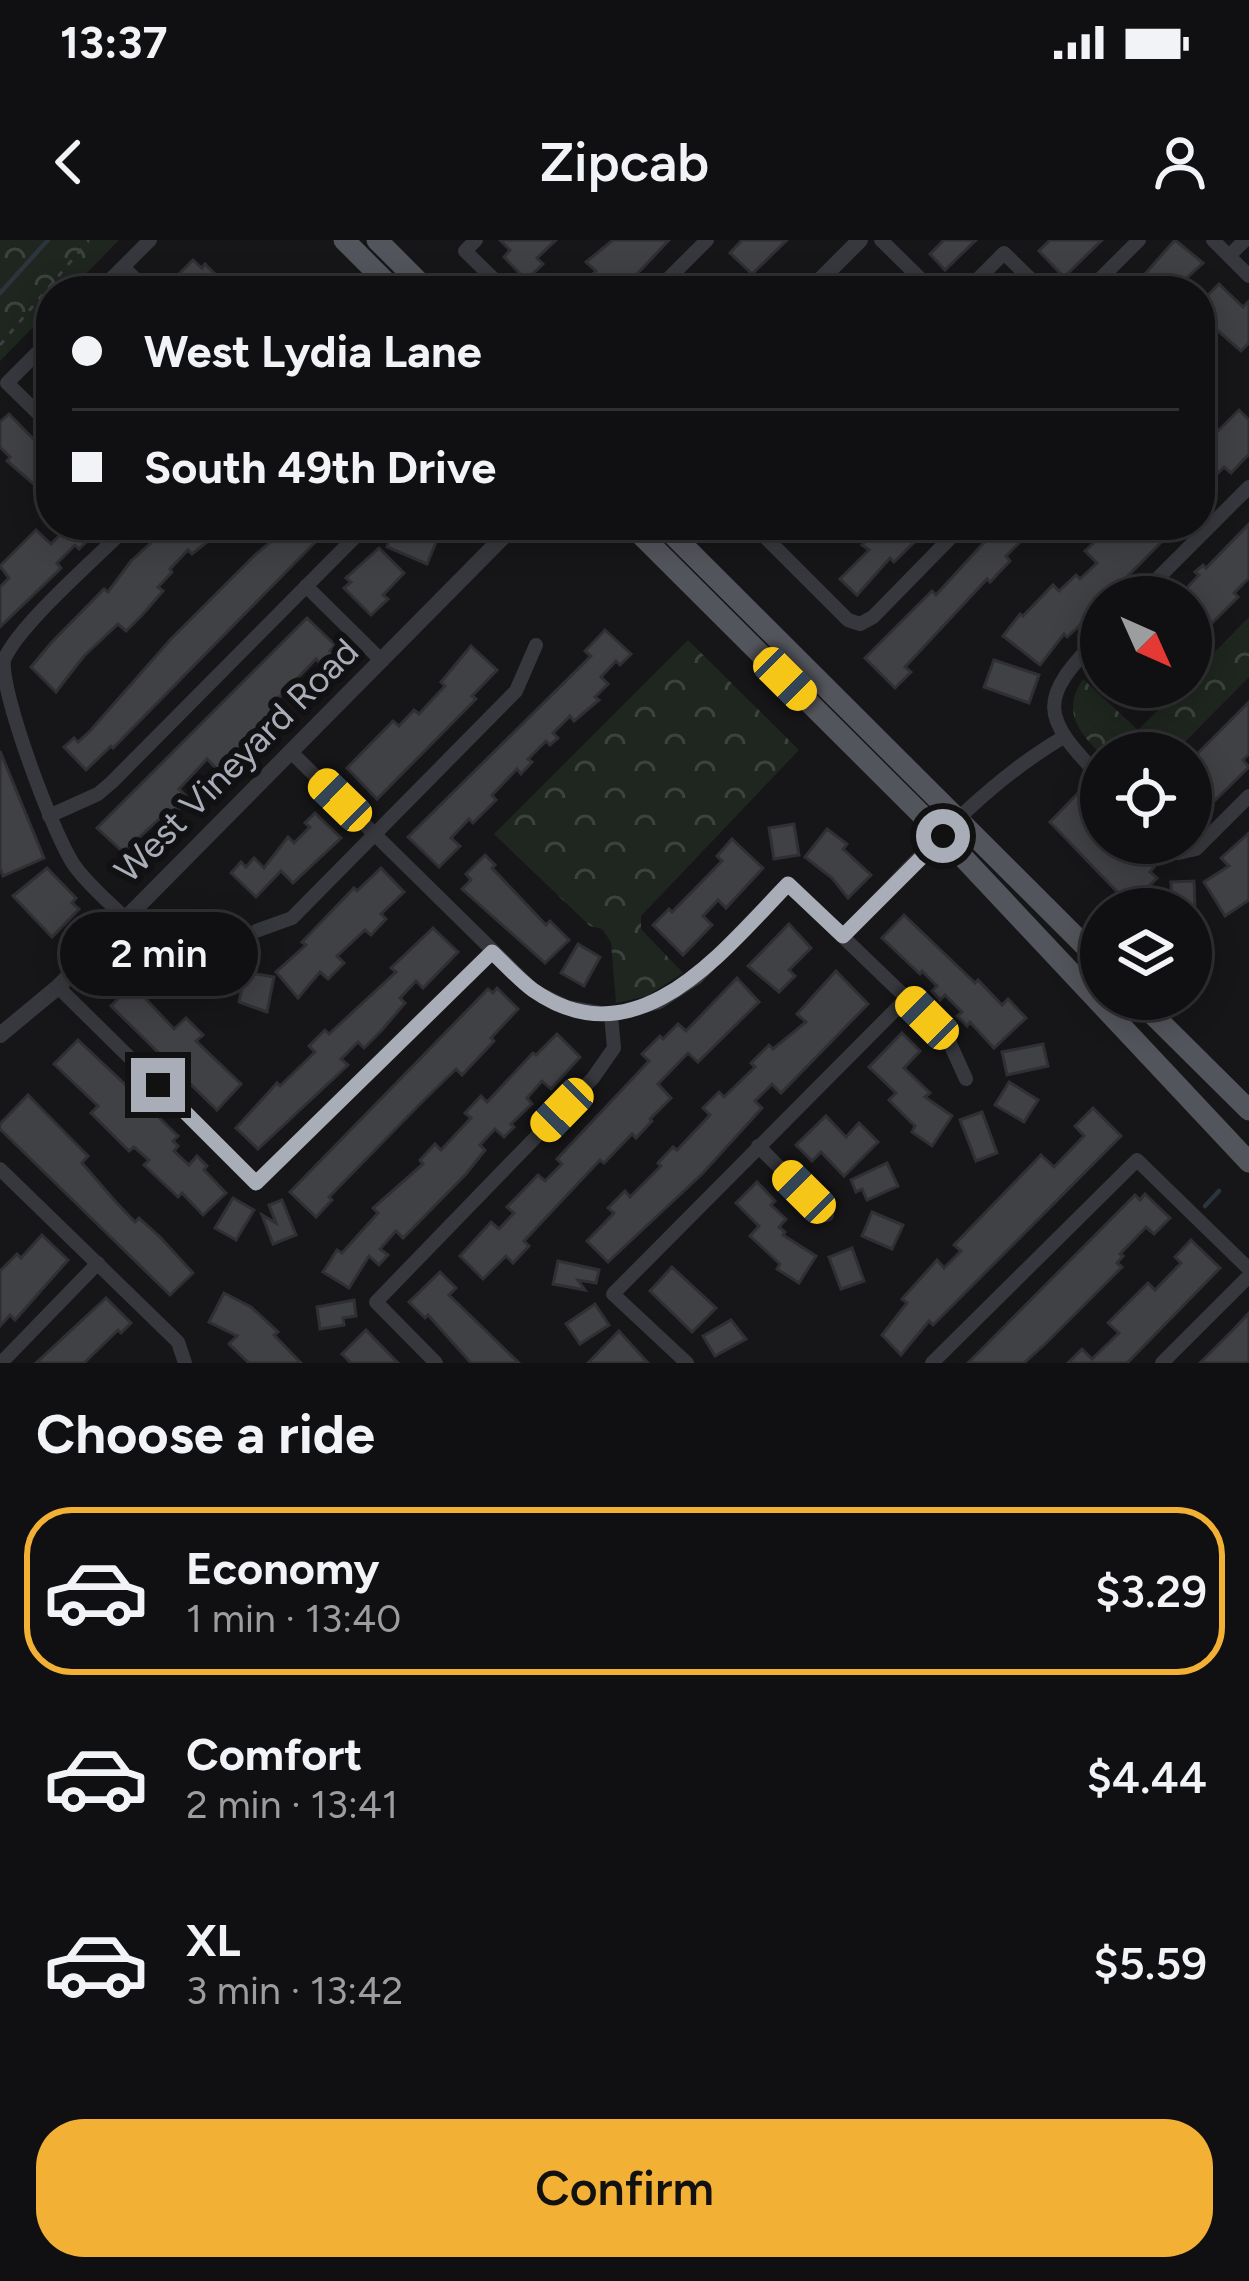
<!DOCTYPE html>
<html lang="en">
<head>
<meta charset="utf-8">
<style>
	:root { --surface:#101012; --page:#19191b; --text:#f1f3f6; --muted:#9c9d9f; --line:#303032; --accent:#f2b134 }
	body { margin:0; font-family:Figtree,sans-serif; background:var(--page); color:var(--text); height:100vh; display:flex; flex-direction:column; font-size:45px; white-space:nowrap }
	* { box-sizing:border-box; margin:0 }
	p { font-size:39px; color:var(--muted) }
	.icon { flex:none; width:66px; height:66px; fill:none; stroke:currentColor; stroke-width:2; stroke-linecap:round; stroke-linejoin:round }
	.map { position:relative; height:1123px; overflow:hidden }
	.side { display:flex; flex-direction:column; background:var(--surface); flex:1 }
	.side>* { flex:none }
	.guide { position:absolute; left:36px; top:36px; width:1179px; height:264px; border-radius:48px; box-shadow:0 6px 30px #0003,0 0 0 3px var(--line); display:grid; align-content:center; height:264px; padding:0 36px; background:var(--surface) }
	.needle { width:78px; rotate:135deg }
	.controls { position:absolute; left:1080px; top:336px; display:grid; gap:24px }
	.controls a { display:grid; place-items:center; width:132px; height:132px; border-radius:50%; background:var(--surface); box-shadow:0 6px 30px #0003,0 0 0 3px var(--line); font-size:60px }
	.end { position:absolute; width:54px; height:54px; margin:-27px; border:15px solid #a8adb8; background:#111; box-shadow:0 0 0 6px #111 }
	.from { border-radius:50% }
	.bubble { position:absolute; height:84px; border-radius:42px; background:var(--surface); box-shadow:0 6px 30px #0003,0 0 0 3px var(--line); font-size:39px; font-weight:600; line-height:84px; text-align:center }
	.car { position:absolute; width:36px; height:72px; margin:-36px -18px; border-radius:15px; box-shadow:0 0 9px 3px #0007; background:linear-gradient(#f5c518 24%,#345 0 40%,#f5c518 0 76%,#345 0 86%,#f5c518 0) }
	.guide b { display:flex; align-items:center; gap:42px; height:114px; font-size:45px }
	.guide b+b { border-top:3px solid var(--line) }
	.guide i { width:30px; height:30px; background:var(--text) }
	ul { padding:0; list-style:none }
	li { display:flex; align-items:center; gap:36px; height:168px; margin:0 24px 18px; padding:0 12px; border:6px solid transparent; border-radius:48px }
	li div { flex:1 }
	li b { display:block; font-size:45px }
	li em { font-style:normal; font-weight:600 }
	li.on { border-color:var(--accent) }
	li>.icon { width:108px; height:108px; stroke-width:1.5 }
	h2 { padding:0 36px; font-size:54px; line-height:144px }
	.button { display:flex; gap:24px; margin-top:auto; padding:24px 36px }
	.button a { flex:1; height:138px; border-radius:48px; background:var(--accent); color:#111; font-size:48px; font-weight:600; line-height:138px; text-align:center }
	.status { display:flex; justify-content:space-between; align-items:center; height:84px; padding:0 60px; background:var(--surface); direction:ltr }
	.status svg { height:33px; fill:currentColor }
	header { display:flex; justify-content:space-between; align-items:center; height:156px; padding:0 36px; background:var(--surface); font-size:54px; font-weight:600 }
	.map>svg:first-child { display:block }
</style>
</head>
<body>
<div class="status"><b>13:37</b><svg viewBox="0 0 49 12"><path d="M0 12V9h3v3zM5 12V6h3v6zM10 12V3h3v9zM15 12V0h3v12zM26 1h20v11H26zM47 4h2v5h-2z"/></svg></div>
<header><svg class="icon" aria-label="back" viewBox="0 0 24 24"><path d="M15 5l-7 7 7 7"/></svg>Zipcab<svg class="icon" aria-label="person" viewBox="0 0 24 24"><circle cx="12" cy="8" r="4"/><path d="M4 21q1-7 8-7t8 7"/></svg></header>
<div class="map">
<svg width="1249" height="1123" viewBox="0 0 1249 1123">
	<defs>
		<pattern id="forest-crowns" width="20" height="18" patternUnits="userSpaceOnUse" patternTransform="scale(3)"><rect width="20" height="18" fill="#1e261f"/><path d="M2 6a3 3 0 1 1 6 0M12 15a3 3 0 1 1 6 0" fill="none" stroke="#3c433d"/></pattern>
	</defs>
	<rect width="100%" height="100%" fill="#161618"/>
	<g fill="url(#forest-crowns)">
		<polygon points="0,0 119,0 69,51 51,51 51,69 0,121"/>
		<path d="M 1249,377 L 1249,437 L 1174,513 L 1101,514 C 1077,491 1062,470 1083,439 L 1138,490 L 1181,447 L 1191,447 L 1191,436 Z"/>
		<polygon points="688,400 799,510 641,676 641,689 683,733 647,756 616,763 611,702 602,689 590,686 494,594"/>
	</g>
	<g fill="none" stroke-linecap="round" stroke-linejoin="round">
		<g stroke="#2c353c" stroke-width="4.5">
			<polyline points="0,53 48,0"/>
			<polyline points="1205,966 1219,951"/>
		</g>
	</g>
	<g fill="#404145" stroke="#303034" stroke-width="3">
		<polygon points="500,0 556,0 537,18 543,24 526,40 504,17 510,10"/>
		<polygon points="613,0 669,0 621,51 575,51 596,31 586,22"/>
		<polygon points="742,0 787,0 752,34 730,13"/>
		<polygon points="944,0 976,0 945,30 930,14"/>
		<polygon points="1050,0 1102,0 1064,37 1039,11"/>
		<polygon points="1175,0 1203,23 1172,51 1130,51"/>
		<polygon points="193,20 202,28 205,24 232,51 184,51 173,40"/>
		<polygon points="1219,44 1243,67 1249,61 1249,103 1241,111 1200,75 1200,63"/>
		<polygon points="1239,170 1249,180 1249,214 1231,233 1224,227 1210,241 1216,247 1200,263 1200,209"/>
		<polygon points="9,174 51,217 51,259 7,221 10,217 0,207 0,182"/>
		<polygon points="1249,284 1249,338 1234,353 1238,357 1203,392 1191,380 1191,357 1178,357 1199,335 1195,332 1203,325 1206,328"/>
		<polygon points="70,285 104,285 79,309 75,305 57,323 61,328 0,387 0,347 9,338 0,326 36,290 51,304"/>
		<polygon points="171,285 217,285 222,290 192,314 188,310 170,329 172,332 158,347 163,351 143,374 126,391 118,384 84,416 56,452 31,427 51,403 104,349 108,352 131,321"/>
		<polygon points="291,285 332,285 113,508 111,506 86,530 64,507 74,498 78,502 90,491 170,400 256,314"/>
		<polygon points="881,285 932,285 894,322 890,318 857,355 840,339 869,310 862,305"/>
		<polygon points="1000,285 1037,285 1006,316 1010,321 990,342 987,339 905,427 911,432 895,448 865,418 932,351 936,355"/>
		<polygon points="1135,285 1178,285 1119,345 1101,357 1079,386 1067,397 1064,394 1040,425 1003,396 1020,374 1023,376 1053,345 1059,351 1076,335 1080,339 1097,323 1085,311 1106,291 1114,299"/>
		<polygon points="396,286 436,302 427,324 387,307"/>
		<polygon points="379,308 404,333 383,355 388,359 371,375 344,348 351,342 346,338"/>
		<polygon points="307,378 335,405 330,411 334,414 323,426 316,419 270,467 275,472 218,530 207,519 179,549 189,559 172,576 167,572 123,612 97,588"/>
		<polygon points="605,390 631,414 620,425 616,421 601,437 608,444 595,457 599,460 574,481 570,476 553,493 558,498 550,505 546,501 528,519 532,522 521,534 517,529 492,555 496,560 473,583 469,579 451,598 460,606 439,627 408,597 591,416 585,411"/>
		<polygon points="471,406 497,430 472,456 476,459 377,559 347,528 393,481 399,486 414,470 419,474 445,446 441,442"/>
		<polygon points="994,420 1039,435 1029,463 984,447"/>
		<polygon points="1249,462 1249,514 1243,520 1249,527 1191,584 1191,520"/>
		<polygon points="0,511 44,618 3,636 0,628"/>
		<polygon points="1082,549 1101,567 1101,603 1133,603 1154,627 1150,632 1157,638 1130,665 1050,582"/>
		<polygon points="315,573 341,598 293,643 281,631 256,657 231,633 241,622 246,627 254,618 264,628 288,597 294,603 310,587 305,583"/>
		<polygon points="794,584 799,615 774,619 769,588"/>
		<polygon points="827,589 847,604 843,609 871,635 848,658 832,638 805,617"/>
		<polygon points="1249,593 1249,660 1225,676 1204,642 1229,626 1221,618"/>
		<polygon points="732,599 763,628 726,668 718,660 703,676 712,685 683,715 653,685 669,669 672,672 722,621 717,616"/>
		<polygon points="485,615 495,625 492,628 546,685 550,681 569,700 545,723 462,649 471,640 466,634"/>
		<polygon points="47,628 76,658 72,663 79,669 52,697 13,656"/>
		<polygon points="381,628 404,652 381,674 386,679 371,695 365,690 337,716 344,723 328,739 320,732 298,758 276,732 306,705 302,702 354,648 357,651"/>
		<polygon points="1194,641 1195,669 1172,669 1171,642"/>
		<polygon points="904,675 975,743 978,740 1002,765 1008,759 1026,778 994,808 970,782 967,786 957,776 962,772 945,755 940,760 932,751 937,746 922,731 920,734 882,698"/>
		<polygon points="789,684 811,708 789,730 795,736 779,752 748,726"/>
		<polygon points="433,688 458,712 423,748 416,741 400,758 405,763 382,790 364,808 358,802 341,819 348,825 258,909 236,888 277,843 280,846 315,812 309,806 325,790 329,794 396,732 391,728"/>
		<polygon points="578,704 600,717 584,746 561,733"/>
		<polygon points="214,705 227,719 219,727 231,729 212,747 199,734 194,738 187,730"/>
		<polygon points="836,731 868,764 781,853 772,844 755,861 762,868 702,934 608,1022 587,1001 614,973 608,968 625,951 630,957 661,926 658,923 673,907 677,910 710,875 703,868 719,852 724,857 755,827 751,823 769,805 773,809 806,782 797,774"/>
		<polygon points="245,732 274,737 267,772 239,762"/>
		<polygon points="737,738 759,762 698,822 688,813 658,844 671,858 650,879 652,881 636,898 632,894 604,923 600,920 524,1001 529,1006 513,1023 506,1016 483,1039 460,1016 491,982 499,989 514,973 507,967 538,935 545,941 562,924 557,919 649,821 642,814 660,796 663,799 678,784 686,791"/>
		<polygon points="136,741 146,751 142,755 174,789 186,778 203,795 196,801 241,844 217,870 111,766"/>
		<polygon points="497,748 518,769 491,798 494,801 462,835 456,829 422,862 329,957 332,960 316,977 290,952 488,749 493,753"/>
		<polygon points="902,793 920,811 904,828 930,853 925,857 952,876 932,906 912,892 915,886 889,860 896,853 869,827"/>
		<polygon points="557,794 580,817 551,849 542,841 527,858 532,864 511,884 514,887 504,897 495,889 480,905 485,910 466,934 403,998 396,991 380,1009 388,1015 379,1025 369,1016 349,1048 323,1032 337,1010 342,1013 378,973 373,968 423,924 420,920 435,904 441,910 471,878 465,873 481,856 487,862 533,813 536,815"/>
		<polygon points="78,800 133,852 129,857 147,874 151,870 178,896 173,901 178,906 174,911 189,925 197,916 207,926 204,930 226,953 203,975 182,953 178,957 144,925 149,920 134,907 129,911 91,873 98,866 54,824"/>
		<polygon points="1043,804 1048,826 1007,835 1002,812"/>
		<polygon points="1009,842 1038,860 1024,882 995,865"/>
		<polygon points="28,855 88,916 82,923 115,961 135,982 139,978 160,997 193,1033 170,1055 0,889 0,884"/>
		<polygon points="1093,868 1121,896 933,1085 929,1081 901,1115 882,1095 907,1063 902,1059 937,1020 944,1028 961,1011 954,1005 1041,915 1054,927 1084,896 1075,886"/>
		<polygon points="982,872 997,913 976,921 960,880"/>
		<polygon points="826,876 846,897 859,883 878,902 844,936 821,912 812,921 796,905"/>
		<polygon points="887,923 898,946 867,960 862,949 856,952 851,940"/>
		<polygon points="757,942 775,961 771,965 786,979 779,987 785,992 783,995 816,1016 799,1043 777,1029 780,1024 750,996 759,986 736,963"/>
		<polygon points="1145,954 1170,978 1154,994 1146,987 1120,1014 1123,1016 1117,1023 1122,1027 1046,1103 1024,1123 968,1123 1135,955 1140,960"/>
		<polygon points="233,958 254,970 236,1000 215,988"/>
		<polygon points="282,960 296,995 273,1004 262,975 276,983 269,965"/>
		<polygon points="872,972 903,985 892,1009 862,996"/>
		<polygon points="42,995 68,1020 15,1080 10,1075 0,1086 0,1031 17,1014 21,1018"/>
		<polygon points="1191,1000 1220,1028 1134,1116 1127,1123 1068,1123 1082,1109 1092,1119 1119,1093 1108,1083 1148,1043 1155,1050 1181,1023 1175,1017"/>
		<polygon points="852,1008 864,1041 841,1049 829,1017"/>
		<polygon points="558,1021 599,1030 596,1043 578,1040 585,1050 553,1044"/>
		<polygon points="672,1027 716,1068 692,1092 650,1051"/>
		<polygon points="440,1032 456,1048 449,1055 519,1123 471,1123 428,1075 425,1078 409,1062"/>
		<polygon points="224,1053 251,1067 278,1092 274,1095 301,1123 249,1123 229,1104 237,1096 209,1082"/>
		<polygon points="106,1058 131,1083 121,1093 118,1090 84,1123 36,1123"/>
		<polygon points="354,1060 356,1076 343,1078 344,1085 320,1089 317,1067"/>
		<polygon points="595,1064 609,1085 580,1104 566,1084"/>
		<polygon points="1249,1073 1249,1123 1200,1123 1232,1091"/>
		<polygon points="731,1080 746,1099 715,1116 703,1096"/>
		<polygon points="366,1090 398,1123 351,1123 342,1114"/>
		<polygon points="619,1091 648,1123 588,1123"/>
	</g>
	<g fill="none" stroke-linecap="round" stroke-linejoin="round">
		<polyline stroke="#3d3f44" stroke-width="3" stroke-dasharray="6 9" stroke-linecap="butt" points="0,105 89,0"/>
		<g stroke="#37383d" stroke-width="14">
			<polyline points="476,0 465,11 506,51"/>
			<polyline points="881,0 933,51"/>
			<polyline points="1213,0 1249,36"/>
			<polyline points="1229,16 1245,0"/>
			<polyline points="123,27 148,51"/>
			<polyline points="99,51 150,0"/>
			<polyline points="656,51 707,0"/>
			<polyline points="966,51 1004,13 1043,51"/>
			<polyline points="1088,51 1139,0"/>
			<polyline points="51,99 7,143 51,186"/>
			<polyline points="753,285 848,380 860,384 873,377 963,285"/>
			<polyline points="306,346 382,421"/>
			<polyline points="1139,357 1249,247"/>
			<path d="M 1101,395 C 1037,460 1040,475 1101,538"/>
			<polyline points="291,512 534,751 567,767 611,775"/>
			<polyline points="49,576 98,554 112,542 367,285"/>
			<polyline points="1165,603 1178,613 1196,609 1249,556"/>
			<path d="M 125,678 C 108,661 88,645 74,625 C 53,594 0,452 4,420 C 19,384 99,316 129,285"/>
			<polyline points="256,691 292,678 516,451 536,405"/>
			<path d="M 843,696 C 912,627 977,548 1062,498"/>
			<polyline points="58,747 257,943 492,712"/>
			<polyline points="758,906 827,975"/>
			<polyline points="0,929 178,1102 185,1123"/>
			<polyline points="1,1123 98,1023"/>
			<polyline points="436,1123 376,1062 593,838 614,808 611,775 659,762 696,738 788,644 947,797 966,839"/>
			<polyline points="687,1123 613,1054 907,758"/>
			<polyline points="932,1123 1137,920 1249,1029"/>
			<polyline points="1162,1123 1249,1036"/>
		</g>
		<g stroke="#37383d" stroke-width="16">
			<polyline points="809,51 860,0"/>
			<polyline points="0,795 58,747 515,285"/>
		</g>
		<g stroke="#53555c" stroke-width="21">
			<polyline points="344,0 395,51"/>
			<polyline points="377,0 428,51"/>
			<polyline points="631,285 943,596 1249,922"/>
			<polyline points="663,285 1101,722"/>
			<polyline points="1137,759 1249,870"/>
		</g>
	</g>
	<g fill="none" stroke-linecap="round" stroke-linejoin="round">
		<path stroke="#a8adb8" stroke-width="15" d="M 158,845 L 256,943 L 492,712 C 505,724 518,739 533,750 C 637,823 722,712 788,644 L 843,696 L 943,596"/>
	</g>
	<g text-anchor="middle" stroke-width="12" stroke-linejoin="round" paint-order="stroke">
		<g font-size="36" fill="#a8adb8" stroke="#111113">
			<text transform="translate(236 520) rotate(-45)" y="13">West Vineyard Road</text>
		</g>
	</g>
</svg>
<div class="controls">
<a><svg class="needle" viewBox="-14 -14 28 28"><path d="M0-13l5 13h-10z" fill="#e53935"/><path d="M0 13l5-13h-10z" fill="#9c9d9f"/></svg></a>
<a><svg class="icon" aria-label="locate" viewBox="0 0 24 24"><circle cx="12" cy="12" r="6"/><path d="M12 2v4M12 18v4M2 12h4M18 12h4"/></svg></a>
<a><svg class="icon" aria-label="layers" viewBox="0 0 24 24"><path d="M12 4l9 5-9 5-9-5zM3 14l9 5 9-5"/></svg></a>
</div>
<i class="end from" style="left:943px;top:596px"></i>
<i class="end" style="left:158px;top:845px"></i>
<div class="bubble" style="left:60px;top:672px;width:198px">2 min</div>
<i class="car" style="left:785px;top:439px;rotate:135deg"></i>
<i class="car" style="left:340px;top:560px;rotate:314deg"></i>
<i class="car" style="left:927px;top:778px;rotate:315deg"></i>
<i class="car" style="left:562px;top:870px;rotate:224deg"></i>
<i class="car" style="left:804px;top:952px;rotate:315deg"></i>
<div class="guide">
<b><i class="from"></i>West Lydia Lane</b>
<b><i></i>South 49th Drive</b>
</div>
</div>
<section class="side">
<h2>Choose a ride</h2>
<ul>
<li class="on"><svg class="icon" aria-label="car" viewBox="0 0 24 24"><path d="M5 17H2v-5l4-1 3-4h7l3 4 3 1v5h-3M9 17h6M6 11h13"/><circle cx="7" cy="17" r="2"/><circle cx="17" cy="17" r="2"/></svg><div><b>Economy</b><p>1 min · 13:40</p></div><em>$3.29</em></li>
<li><svg class="icon" aria-label="car" viewBox="0 0 24 24"><path d="M5 17H2v-5l4-1 3-4h7l3 4 3 1v5h-3M9 17h6M6 11h13"/><circle cx="7" cy="17" r="2"/><circle cx="17" cy="17" r="2"/></svg><div><b>Comfort</b><p>2 min · 13:41</p></div><em>$4.44</em></li>
<li><svg class="icon" aria-label="car" viewBox="0 0 24 24"><path d="M5 17H2v-5l4-1 3-4h7l3 4 3 1v5h-3M9 17h6M6 11h13"/><circle cx="7" cy="17" r="2"/><circle cx="17" cy="17" r="2"/></svg><div><b>XL</b><p>3 min · 13:42</p></div><em>$5.59</em></li>
</ul>
<div class="button"><a>Confirm</a></div>
</section>
</body>
</html>
